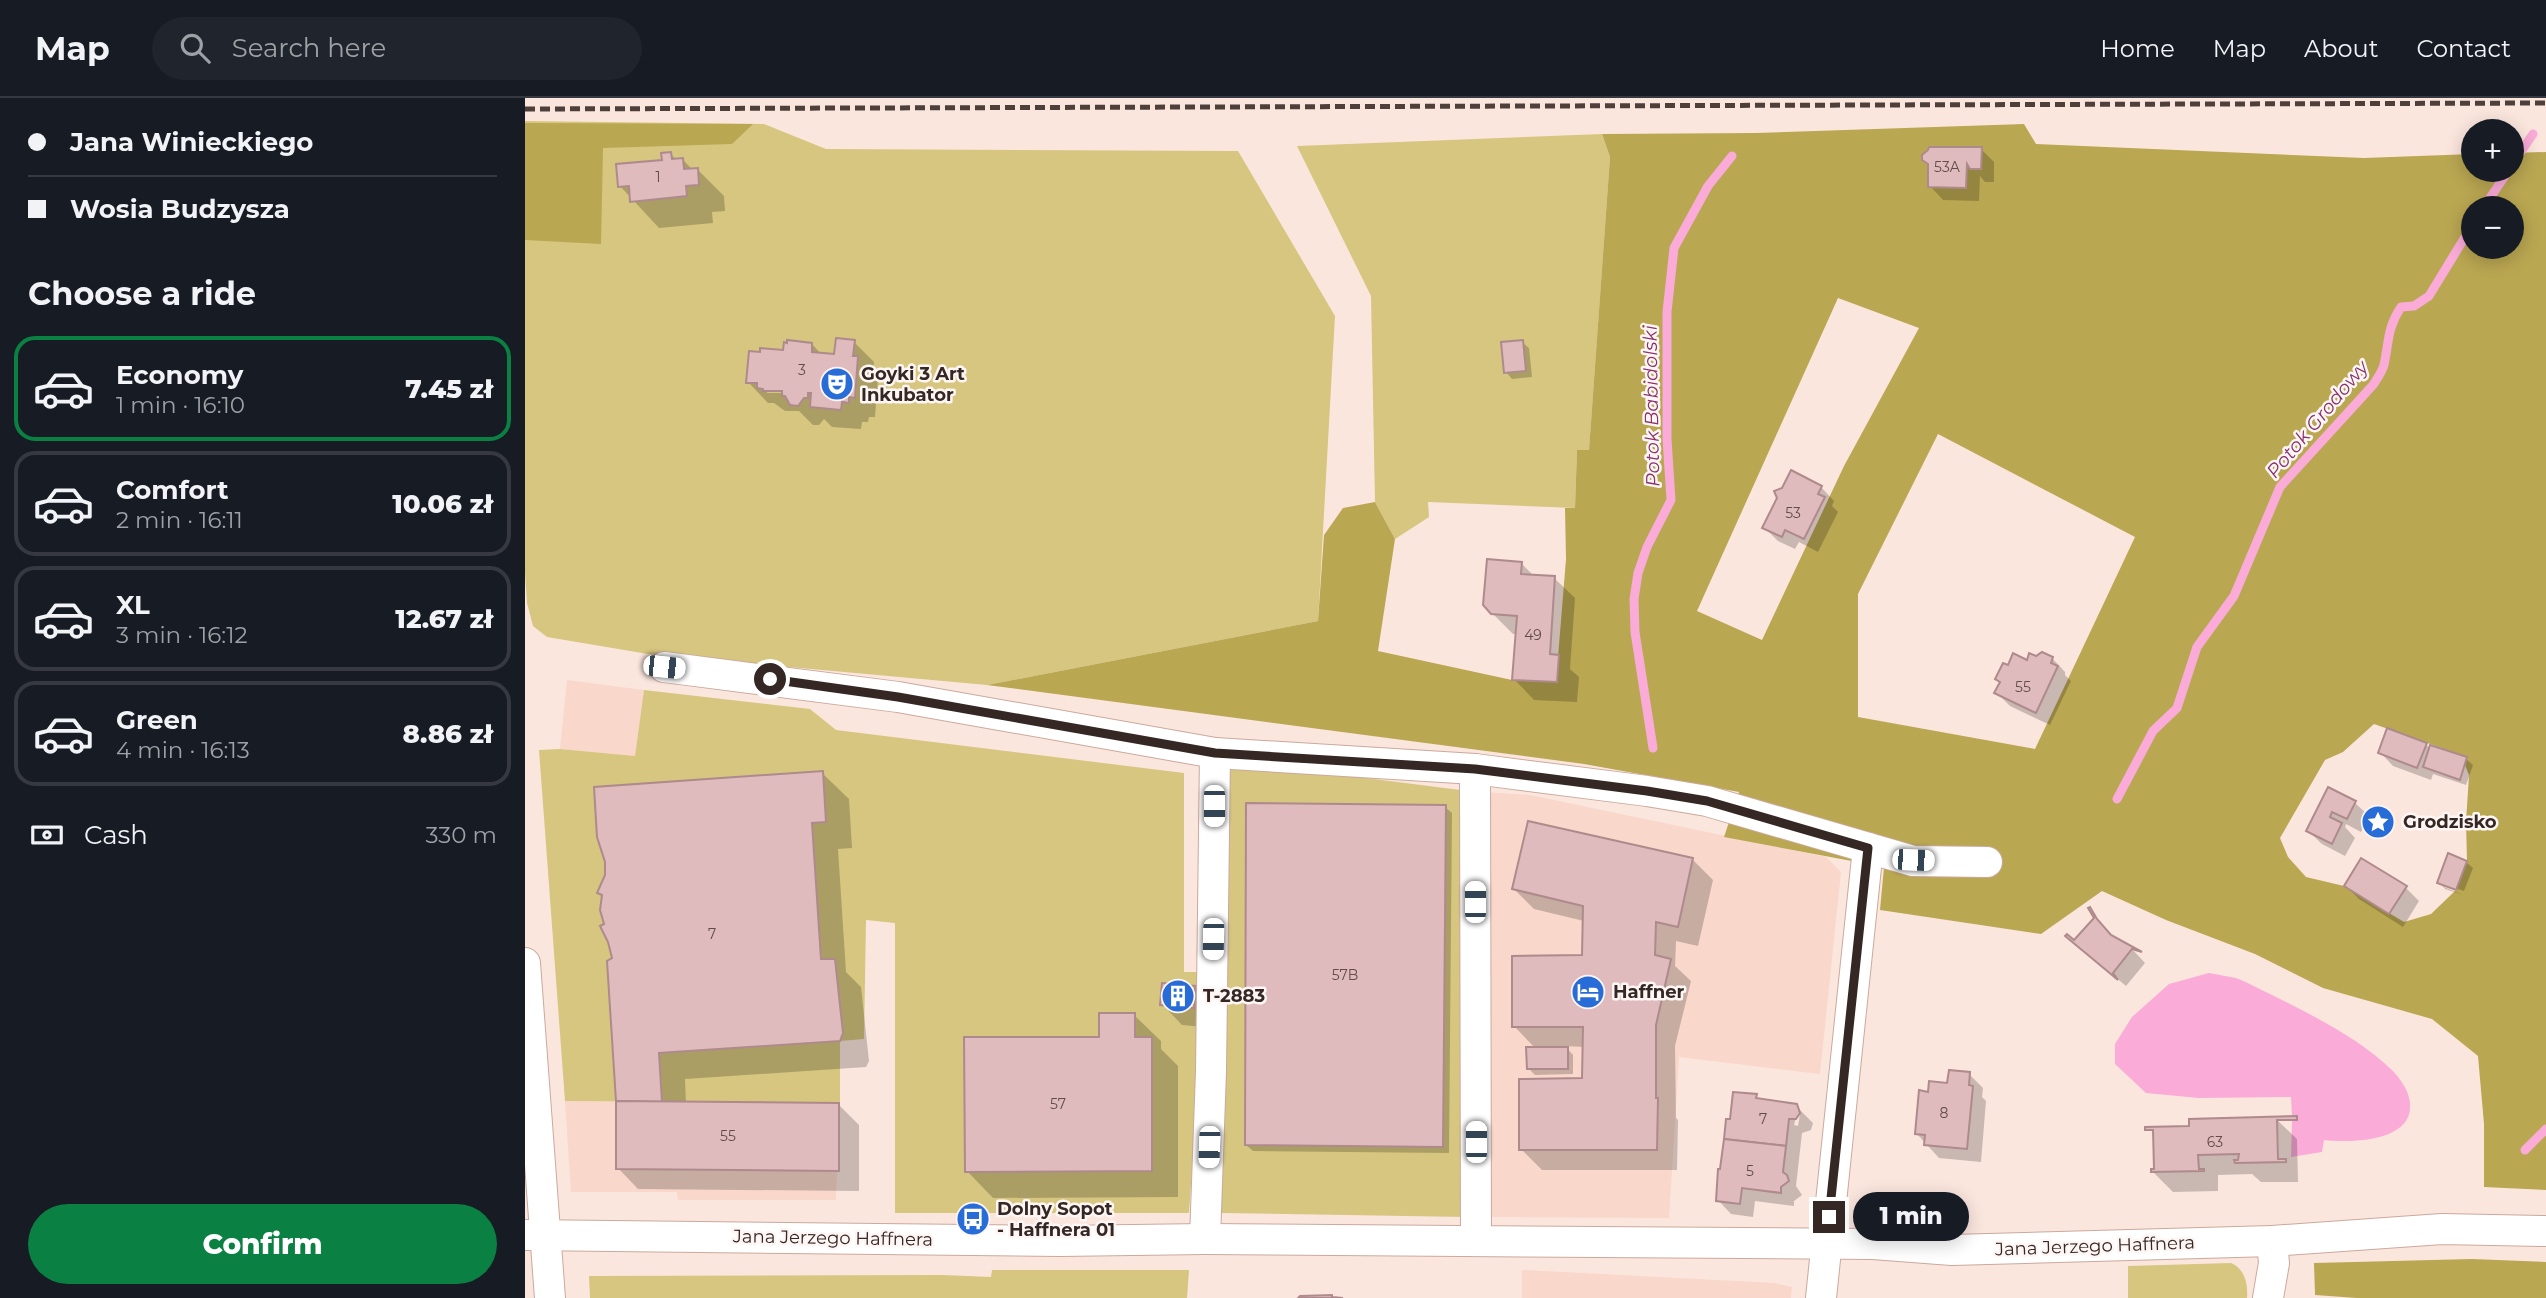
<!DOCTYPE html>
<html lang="en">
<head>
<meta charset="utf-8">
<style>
	:root { --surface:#171b24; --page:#20242c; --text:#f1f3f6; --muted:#9ea1a6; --line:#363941; --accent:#0b8043 }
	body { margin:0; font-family:Montserrat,sans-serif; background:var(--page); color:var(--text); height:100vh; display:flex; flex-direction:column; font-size:26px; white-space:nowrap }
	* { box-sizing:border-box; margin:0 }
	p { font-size:23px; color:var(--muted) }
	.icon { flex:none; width:38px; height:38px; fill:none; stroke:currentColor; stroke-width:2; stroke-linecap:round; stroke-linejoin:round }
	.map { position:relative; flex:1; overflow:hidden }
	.side { display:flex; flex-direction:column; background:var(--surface); width:525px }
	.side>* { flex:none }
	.banner { display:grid; align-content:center; height:154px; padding:0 28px; background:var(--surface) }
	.tools { position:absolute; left:1936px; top:21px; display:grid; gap:14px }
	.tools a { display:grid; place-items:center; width:63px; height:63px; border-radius:50%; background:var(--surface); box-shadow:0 4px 18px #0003; font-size:35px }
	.end { position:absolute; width:32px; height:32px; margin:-16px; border:9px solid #352723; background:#fff; box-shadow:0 0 0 4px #fff }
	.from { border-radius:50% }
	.bubble { position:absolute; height:49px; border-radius:24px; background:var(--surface); box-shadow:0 4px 18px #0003; font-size:23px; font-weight:800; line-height:49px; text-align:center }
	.car { position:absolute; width:21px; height:42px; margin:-21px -10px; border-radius:9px; box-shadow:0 0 5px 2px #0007; background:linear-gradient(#fff 24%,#345 0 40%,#fff 0 76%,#345 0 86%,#fff 0) }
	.banner b { display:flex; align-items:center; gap:24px; height:66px; font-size:26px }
	.banner b+b { border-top:2px solid var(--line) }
	.banner i { width:18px; height:18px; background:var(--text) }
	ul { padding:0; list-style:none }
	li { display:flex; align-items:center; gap:21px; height:105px; margin:0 14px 10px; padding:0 14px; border:4px solid var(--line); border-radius:21px }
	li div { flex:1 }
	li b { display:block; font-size:26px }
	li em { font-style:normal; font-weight:800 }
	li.current { border-color:var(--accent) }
	li>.icon { width:63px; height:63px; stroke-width:1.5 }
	h2 { padding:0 28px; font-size:32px; line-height:84px }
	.pay { display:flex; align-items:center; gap:18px; height:77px; padding:0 28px; font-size:26px }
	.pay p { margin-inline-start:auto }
	.button { display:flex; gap:14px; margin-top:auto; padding:14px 28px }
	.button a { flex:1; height:80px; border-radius:42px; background:var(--accent); color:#fff; font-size:28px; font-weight:800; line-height:80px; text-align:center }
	header { display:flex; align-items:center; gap:42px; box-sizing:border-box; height:98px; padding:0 35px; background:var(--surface); border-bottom:2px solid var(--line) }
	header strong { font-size:33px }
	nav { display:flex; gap:38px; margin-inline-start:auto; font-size:24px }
	.search { width:490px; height:63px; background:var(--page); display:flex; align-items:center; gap:18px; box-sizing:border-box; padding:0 24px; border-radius:38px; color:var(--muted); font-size:26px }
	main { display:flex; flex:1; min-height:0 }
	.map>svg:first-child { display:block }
</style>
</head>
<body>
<header>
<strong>Map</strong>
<div class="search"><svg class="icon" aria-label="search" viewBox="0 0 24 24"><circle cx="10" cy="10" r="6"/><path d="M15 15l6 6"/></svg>Search here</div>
<nav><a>Home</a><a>Map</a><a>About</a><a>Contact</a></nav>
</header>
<main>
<section class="side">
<div class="banner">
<b><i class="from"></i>Jana Winieckiego</b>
<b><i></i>Wosia Budzysza</b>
</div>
<h2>Choose a ride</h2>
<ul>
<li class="current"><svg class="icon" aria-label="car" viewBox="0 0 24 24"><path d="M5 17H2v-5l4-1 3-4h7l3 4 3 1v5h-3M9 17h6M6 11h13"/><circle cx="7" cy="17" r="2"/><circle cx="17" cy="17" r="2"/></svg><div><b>Economy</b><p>1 min · 16:10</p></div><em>7.45 zł</em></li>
<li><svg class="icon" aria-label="car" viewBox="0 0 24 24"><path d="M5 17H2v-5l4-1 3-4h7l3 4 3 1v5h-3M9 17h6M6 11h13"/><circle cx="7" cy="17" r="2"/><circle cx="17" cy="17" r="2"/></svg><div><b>Comfort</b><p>2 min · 16:11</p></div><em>10.06 zł</em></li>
<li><svg class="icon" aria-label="car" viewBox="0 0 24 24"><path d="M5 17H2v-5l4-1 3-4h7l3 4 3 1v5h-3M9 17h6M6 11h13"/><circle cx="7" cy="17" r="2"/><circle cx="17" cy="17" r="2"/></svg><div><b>XL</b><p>3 min · 16:12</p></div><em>12.67 zł</em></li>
<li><svg class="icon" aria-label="car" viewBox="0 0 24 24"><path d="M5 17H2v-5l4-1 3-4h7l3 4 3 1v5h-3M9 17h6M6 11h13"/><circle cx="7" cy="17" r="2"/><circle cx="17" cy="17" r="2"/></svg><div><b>Green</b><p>4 min · 16:13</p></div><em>8.86 zł</em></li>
</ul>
<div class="pay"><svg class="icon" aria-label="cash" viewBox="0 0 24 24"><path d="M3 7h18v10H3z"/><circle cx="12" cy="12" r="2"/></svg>Cash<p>330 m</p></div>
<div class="button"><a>Confirm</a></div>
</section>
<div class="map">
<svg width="2021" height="1200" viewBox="0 0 2021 1200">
	<rect width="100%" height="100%" fill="#fbe6de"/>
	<g fill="#f9d7ca">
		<polygon points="42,582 119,592 110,658 35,651"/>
		<polygon points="943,693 1005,697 1301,759 1316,774 1295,976 1154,959 1144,1120 941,1119"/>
		<polygon points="40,1003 315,1005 314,1073 312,1073 311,1102 153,1102 152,1094 46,1094"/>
		<polygon points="997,1172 1250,1185 1267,1189 1266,1200 997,1200"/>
	</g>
	<g fill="#d6c67f">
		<polygon points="0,23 239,26 301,51 713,53 810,218 793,523 462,587 123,556 22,539 8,528 2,505 0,475"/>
		<polygon points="1077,36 1085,59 1064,353 1052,352 1050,410 903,404 904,419 870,441 850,404 846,198 772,48"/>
		<polygon points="119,592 285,611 311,632 659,675 659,874 681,874 664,1115 370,1115 370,825 341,822 339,941 315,943 315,1005 40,1003 14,652 35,651 110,658"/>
		<polygon points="699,662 943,693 941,1119 695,1115"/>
		<path d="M 1706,1165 C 1720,1171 1723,1186 1722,1200 L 1603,1200 L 1603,1168 Z"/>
		<polygon points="467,1172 664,1172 662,1200 65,1200 64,1178 418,1177 466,1179"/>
	</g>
	<g fill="#baa752" fill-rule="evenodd">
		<polygon points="0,25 228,26 207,46 78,50 76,146 0,142"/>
		<path d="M 1499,26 L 1511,46 L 1839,60 L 1948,56 L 1948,72 L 1986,72 L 1986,55 L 2021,54 L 2021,1092 L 1959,1089 L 1959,1026 L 1953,958 L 1907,921 L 1798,890 L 1730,856 L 1641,822 L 1577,793 L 1516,836 L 1355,812 L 1359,769 L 1199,739 L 1214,694 L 1059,666 L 462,587 L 793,523 L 799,437 L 818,410 L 850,404 L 870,441 L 853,553 L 987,582 L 1031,584 L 1041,461 L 1040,410 L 1050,410 L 1052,352 L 1064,352 L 1085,59 L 1077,36 L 1231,35 ZM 1948,110 L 1986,110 L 1986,149 L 1948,149 ZM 1313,200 L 1394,230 L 1319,368 L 1237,542 L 1172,513 ZM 1413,336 L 1610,439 L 1510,651 L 1333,619 L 1333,496 ZM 1849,626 L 1942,659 L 1940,667 L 1944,677 L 1941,724 L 1942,763 L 1931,792 L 1906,816 L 1879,824 L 1819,788 L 1781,779 L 1763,759 L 1755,740 L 1800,662 L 1818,654 Z"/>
		<polygon points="1947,1161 2021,1164 2021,1200 1832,1200 1790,1197 1789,1165"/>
	</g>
	<path fill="#faabd8" d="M 1684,875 C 1693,877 1702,878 1711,880 C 1722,884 1734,891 1745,896 C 1787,917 1834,940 1868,973 C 1876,982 1884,993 1885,1005 C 1889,1044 1825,1045 1799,1042 L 1797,1054 L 1766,1059 L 1767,1023 L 1773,1022 L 1773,1017 L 1767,1017 L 1766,999 L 1674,1000 L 1621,995 L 1590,966 L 1590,946 L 1607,919 L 1644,886 Z"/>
	<g fill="#0003" fill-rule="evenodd">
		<polygon points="1456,51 1469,64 1469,84 1460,84 1455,78 1454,103 1418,102 1405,88 1405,68"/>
		<polygon points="145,56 152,62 158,62 168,72 172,71 199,98 200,113 187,114 188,125 134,130 95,88 139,63"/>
		<path d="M 329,244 L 349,264 L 348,275 L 353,280 L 350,319 L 344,319 L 343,324 L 337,324 L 336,331 L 307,329 L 299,321 L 294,327 L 288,327 L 274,313 L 260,313 L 249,305 L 243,305 L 223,284 L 260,254 L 287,246 L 297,257 L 311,258 ZM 266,291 L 266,295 L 242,295 L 242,292 Z"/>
		<polygon points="997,244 1004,250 1007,279 987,281 981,274"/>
		<polygon points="1296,389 1309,403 1307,408 1313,414 1293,454 1274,444 1270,451 1253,443 1239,429"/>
		<polygon points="997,466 1009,478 1029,480 1050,500 1045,571 1054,579 1052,604 1009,602 989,581 993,536 988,536 967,515"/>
		<polygon points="1527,560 1540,574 1540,577 1546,583 1525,627 1485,608 1472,595 1484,569"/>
		<polygon points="1901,647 1906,651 1941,661 1948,667 1941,687 1908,676 1906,682 1868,668 1855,654"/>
		<polygon points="297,675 324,701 327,750 313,751 321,874 336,889 344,963 341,969 160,981 161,1006 314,1007 334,1027 334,1093 113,1091 93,1070 89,861 81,827 79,799 74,794"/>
		<polygon points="1804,691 1830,705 1844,718 1836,734 1821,726 1820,729 1830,740 1820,758 1797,746 1783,733"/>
		<polygon points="920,709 927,715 924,1055 728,1053 721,1047"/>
		<polygon points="1168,762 1188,782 1173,848 1151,843 1150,868 1166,883 1150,948 1151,1020 1153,1022 1152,1072 1017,1072 996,1051 1059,982 1059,949 1040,948 1048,957 1048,976 1010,977 1003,970 1011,951 989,928 1059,859 1059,823 1009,811 989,791"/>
		<polygon points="1941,764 1948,770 1939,793 1919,786 1919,789 1938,797 1920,791 1914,784"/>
		<polygon points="1821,788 1881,790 1894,803 1878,829 1834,801"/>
		<polygon points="1570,821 1587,838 1607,851 1620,865 1601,888 1564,857"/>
		<polygon points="670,890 690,911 689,930 657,927 637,906"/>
		<polygon points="609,917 636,943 636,951 653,968 653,1099 468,1100 442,1073 576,941"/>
		<polygon points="1444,976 1458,990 1457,999 1461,1003 1456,1064 1414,1060 1392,1036 1405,996"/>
		<path d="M 1231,998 L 1235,1002 L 1270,1007 L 1288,1025 L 1286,1032 L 1277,1035 L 1271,1088 L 1277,1097 L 1269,1103 L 1269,1108 L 1230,1103 L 1228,1119 L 1206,1116 L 1193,1102 L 1207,1023 ZM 1272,1016 L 1275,1016 L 1273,1028 L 1269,1027 Z"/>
		<polygon points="1751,1021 1772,1041 1773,1084 1736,1084 1727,1076 1693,1077 1693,1093 1648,1094 1628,1074 1666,1030"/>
	</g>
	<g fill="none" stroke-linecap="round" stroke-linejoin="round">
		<g stroke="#faabd8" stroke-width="9">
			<polyline points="1986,68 2008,36"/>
			<polyline points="1958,110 1984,72"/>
			<polyline points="1128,650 1110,534 1109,501 1113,475 1122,449 1146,402 1142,341 1142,214 1149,150 1183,88 1207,58"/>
			<path d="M 1592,701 L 1628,633 L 1652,610 L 1672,549 L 1709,498 L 1755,389 L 1848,287 C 1852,281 1857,274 1859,267 C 1864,244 1862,230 1876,209 L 1889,208 L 1904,198 L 1948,126"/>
			<polyline points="2000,1052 2021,1031"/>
		</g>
	</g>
	<g fill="#e0bbbe" stroke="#ae8a8d" stroke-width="2">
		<polygon points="1404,49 1457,49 1456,71 1445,71 1442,66 1441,90 1403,89 1403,66 1397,62 1397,57 1403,52"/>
		<polygon points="146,54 147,61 158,60 159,71 173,70 174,87 161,88 162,98 105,104 104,88 93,89 91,66 137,62 136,55"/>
		<polygon points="311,240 330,242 328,258 333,258 330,300 324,299 324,305 317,304 316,312 285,309 286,295 283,295 283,300 279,300 273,308 265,307 260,298 257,298 257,293 238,293 238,291 232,290 232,285 221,285 224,253 235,254 235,250 258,252 259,244 262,245 262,242 287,245 287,254 309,256"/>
		<polygon points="998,242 1001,273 979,275 976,244"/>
		<polygon points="1266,372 1297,388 1293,396 1300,399 1279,441 1260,432 1257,439 1237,430 1252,400 1249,393 1257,390"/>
		<polygon points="962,461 997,464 996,476 1030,478 1025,556 1034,557 1032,584 987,582 992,518 966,516 958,507"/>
		<polygon points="1517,554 1528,559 1526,565 1533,568 1511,615 1469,595 1475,584 1470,581 1478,565 1483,567 1488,555 1502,562 1504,555 1511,558"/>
		<polygon points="1862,630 1902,645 1892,670 1853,655"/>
		<polygon points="1905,647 1942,659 1935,682 1898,669"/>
		<polygon points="298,673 301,724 287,725 296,861 310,861 318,935 315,943 134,955 137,1004 91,1003 82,863 87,860 83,844 75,828 79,826 75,812 77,797 72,795 80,777 80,764 72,739 69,689"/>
		<polygon points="1803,689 1831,703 1822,721 1807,714 1805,719 1817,725 1807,746 1781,733"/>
		<polygon points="721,705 921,707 918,1049 720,1047"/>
		<polygon points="1003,723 1168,760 1153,829 1131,824 1130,857 1146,861 1131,927 1131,1000 1133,1000 1132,1052 994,1052 994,981 1057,980 1058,929 987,929 987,858 1057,857 1058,808 987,791"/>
		<polygon points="1923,755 1942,763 1931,792 1912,785"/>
		<polygon points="1836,760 1882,788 1864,816 1819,788"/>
		<polygon points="1565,809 1572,821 1586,837 1617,854 1607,851 1588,875 1593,882 1540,838 1542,836 1549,842 1569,820 1563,810"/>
		<polygon points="637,885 670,888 669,910 635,907"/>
		<polygon points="574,915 610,915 610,939 627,939 627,1073 440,1074 439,939 574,939"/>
		<polygon points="1001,949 1043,949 1043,971 1002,971"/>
		<polygon points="1424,972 1445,974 1444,987 1448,988 1442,1051 1399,1047 1400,1037 1390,1036 1394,992 1403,994 1404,983 1422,985"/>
		<polygon points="1208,994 1232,996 1231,1000 1272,1006 1275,1015 1271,1021 1264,1021 1261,1048 1199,1041 1201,1021 1205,1021"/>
		<polygon points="91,1003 314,1005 314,1073 91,1071"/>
		<polygon points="1772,1018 1772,1022 1752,1022 1753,1061 1761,1061 1761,1064 1710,1065 1709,1062 1713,1062 1714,1056 1673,1057 1674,1071 1679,1071 1679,1073 1626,1074 1626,1071 1629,1071 1628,1032 1620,1032 1620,1029 1664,1028 1664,1021"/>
		<polygon points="1199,1041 1261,1048 1258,1074 1262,1077 1264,1083 1256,1089 1256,1095 1217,1090 1215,1106 1191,1103 1193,1071 1195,1071"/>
		<polygon points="807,1197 807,1199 818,1200 773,1200 775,1198"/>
	</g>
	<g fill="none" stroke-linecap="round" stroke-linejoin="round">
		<defs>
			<g id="minor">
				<polyline points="139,569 373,599 690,655 950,671 1122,693 1182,703 1388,763 1462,764"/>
				<polyline points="950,671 951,1143"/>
				<polyline points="0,865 25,1200"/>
				<polyline points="0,1137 535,1143 680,1141 1348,1146 1427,1152 1747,1143 1917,1131 2021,1133"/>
				<polyline points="680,1141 686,973 690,655"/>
				<polyline points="1296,1200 1343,750"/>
				<polyline points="1743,1200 1749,1165 1747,1143"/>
			</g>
		</defs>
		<use href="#minor" stroke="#cba99d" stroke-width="32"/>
		<use href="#minor" stroke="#fff" stroke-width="30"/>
		<polyline stroke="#4e3f3b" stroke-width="5" stroke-dasharray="10 5" stroke-linecap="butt" points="0,11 2021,5"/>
	</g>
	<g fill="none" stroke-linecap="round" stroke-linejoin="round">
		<polyline stroke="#352723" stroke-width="9" points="245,581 373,599 690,655 950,671 1122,693 1182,703 1343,750 1304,1119"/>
	</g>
	<defs>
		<symbol id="theatre-disc" viewBox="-11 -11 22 22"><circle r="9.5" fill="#286cd8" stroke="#fef6f4"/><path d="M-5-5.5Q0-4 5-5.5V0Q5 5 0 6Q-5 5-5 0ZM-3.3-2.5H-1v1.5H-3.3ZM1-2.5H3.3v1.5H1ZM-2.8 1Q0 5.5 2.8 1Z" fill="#fff"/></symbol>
		<symbol id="sight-disc" viewBox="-11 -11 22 22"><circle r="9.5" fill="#286cd8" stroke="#fef6f4"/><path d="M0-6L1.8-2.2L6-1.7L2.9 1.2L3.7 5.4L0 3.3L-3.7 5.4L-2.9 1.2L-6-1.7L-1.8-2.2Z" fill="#fff"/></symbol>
		<symbol id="hotel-disc" viewBox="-11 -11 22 22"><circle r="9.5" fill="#286cd8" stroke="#fef6f4"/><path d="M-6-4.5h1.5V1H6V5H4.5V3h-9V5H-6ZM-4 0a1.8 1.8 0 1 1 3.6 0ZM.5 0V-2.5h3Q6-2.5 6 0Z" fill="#fff"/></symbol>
		<symbol id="building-disc" viewBox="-11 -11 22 22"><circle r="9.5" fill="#286cd8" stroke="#fef6f4"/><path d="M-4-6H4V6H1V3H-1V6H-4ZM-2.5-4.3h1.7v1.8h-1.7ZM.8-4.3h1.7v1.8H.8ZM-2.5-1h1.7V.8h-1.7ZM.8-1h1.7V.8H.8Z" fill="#fff"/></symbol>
		<symbol id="bus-disc" viewBox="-11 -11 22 22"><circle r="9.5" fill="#286cd8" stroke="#fef6f4"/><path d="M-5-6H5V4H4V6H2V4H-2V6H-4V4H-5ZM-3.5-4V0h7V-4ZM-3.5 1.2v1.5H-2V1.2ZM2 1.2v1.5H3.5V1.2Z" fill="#fff"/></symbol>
	</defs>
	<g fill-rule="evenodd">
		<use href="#theatre-disc" x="293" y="267" width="38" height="38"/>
		<use href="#sight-disc" x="1834" y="705" width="38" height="38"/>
		<use href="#hotel-disc" x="1044" y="875" width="38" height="38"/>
		<use href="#building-disc" x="634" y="879" width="38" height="38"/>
		<use href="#bus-disc" x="429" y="1102" width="38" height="38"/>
	</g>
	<g text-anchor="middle" stroke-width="5" stroke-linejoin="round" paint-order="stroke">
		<g font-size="14" fill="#604c4a">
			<text x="1422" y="74">53A</text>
			<text x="133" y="84">1</text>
			<text x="277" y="277">3</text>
			<text x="1268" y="420">53</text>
			<text x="1008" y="542">49</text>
			<text x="1498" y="594">55</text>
			<text x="187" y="841">7</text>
			<text x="820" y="882">57B</text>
			<text x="533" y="1011">57</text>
			<text x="1419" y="1020">8</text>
			<text x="1238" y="1026">7</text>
			<text x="203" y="1043">55</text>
			<text x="1690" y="1049">63</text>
			<text x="1225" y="1078">5</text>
		</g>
		<g font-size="18" font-weight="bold" fill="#352723" stroke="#fef6f4" text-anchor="start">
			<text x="336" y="282">Goyki 3 Art<tspan x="336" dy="21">Inkubator</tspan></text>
			<text x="1878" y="730">Grodzisko</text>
			<text x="1088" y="900">Haffner</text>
			<text x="678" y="904">T-2883</text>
			<text x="472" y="1117">Dolny Sopot<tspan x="472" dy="21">- Haffnera 01</tspan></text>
		</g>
		<g font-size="18" fill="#352723" stroke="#fef6f4">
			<text transform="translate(308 1140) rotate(1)" y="6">Jana Jerzego Haffnera</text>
			<text transform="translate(1570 1148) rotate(-2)" y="6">Jana Jerzego Haffnera</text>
		</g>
		<g font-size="19" font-style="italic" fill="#8a306a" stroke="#fef6f4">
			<text transform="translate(1126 308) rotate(-91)" y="7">Potok Babidolski</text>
			<text transform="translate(1792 321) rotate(-50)" y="7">Potok Grodowy</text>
		</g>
	</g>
</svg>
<div class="tools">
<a>+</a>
<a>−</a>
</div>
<i class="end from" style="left:245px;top:581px"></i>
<i class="end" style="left:1304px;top:1119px"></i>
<div class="bubble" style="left:1328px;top:1094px;width:116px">1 min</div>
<i class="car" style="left:139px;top:569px;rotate:96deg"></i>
<i class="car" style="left:689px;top:708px;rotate:180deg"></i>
<i class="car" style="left:1388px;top:762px;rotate:92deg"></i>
<i class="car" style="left:950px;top:804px;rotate:0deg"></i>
<i class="car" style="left:688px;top:841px;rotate:181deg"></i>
<i class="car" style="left:951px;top:1044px;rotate:0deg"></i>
<i class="car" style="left:684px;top:1049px;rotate:182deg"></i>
</div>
</main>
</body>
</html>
